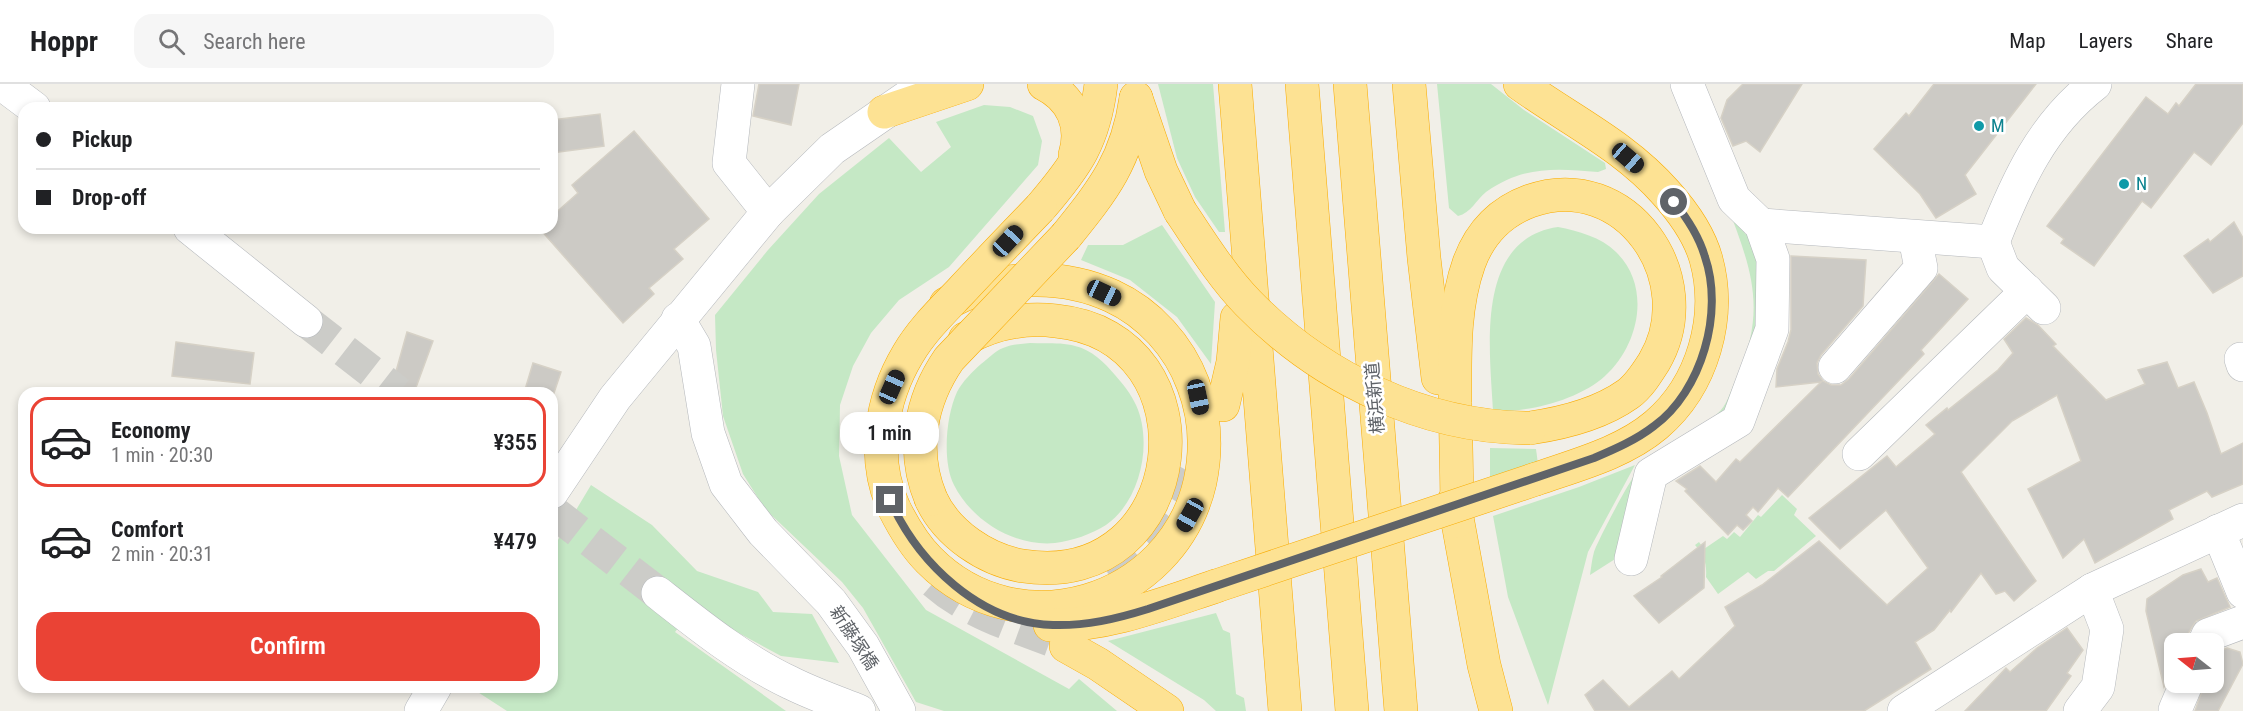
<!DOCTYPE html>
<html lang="en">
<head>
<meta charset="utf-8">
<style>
	:root { --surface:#fff; --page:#f6f6f6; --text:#202124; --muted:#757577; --line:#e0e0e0; --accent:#ea4335 }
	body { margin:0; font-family:"Roboto Condensed","Noto Sans JP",sans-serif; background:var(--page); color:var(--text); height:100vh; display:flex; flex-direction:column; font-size:22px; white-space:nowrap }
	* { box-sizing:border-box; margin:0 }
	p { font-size:20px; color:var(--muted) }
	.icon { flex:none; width:33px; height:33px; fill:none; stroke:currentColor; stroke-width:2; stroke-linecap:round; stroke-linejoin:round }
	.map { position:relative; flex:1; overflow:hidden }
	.drawer { position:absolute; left:18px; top:303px; width:540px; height:306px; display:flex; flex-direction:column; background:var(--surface); border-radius:18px; box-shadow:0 3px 9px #0003 }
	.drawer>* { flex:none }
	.top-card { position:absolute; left:18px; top:18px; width:540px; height:132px; border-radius:18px; box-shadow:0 3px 9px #0003; display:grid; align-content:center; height:132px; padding:0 18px; background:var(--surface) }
	.needle { width:39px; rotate:287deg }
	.buttons { position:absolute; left:2164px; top:549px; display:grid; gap:12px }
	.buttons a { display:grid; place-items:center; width:60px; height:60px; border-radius:12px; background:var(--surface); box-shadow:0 3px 9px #0003; font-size:30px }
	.end { position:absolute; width:27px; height:27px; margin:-14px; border:8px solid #5f6368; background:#fff; box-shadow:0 0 0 3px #fff }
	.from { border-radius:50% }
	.bubble { position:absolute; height:42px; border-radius:18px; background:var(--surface); box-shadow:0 3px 9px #0003; font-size:20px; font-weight:600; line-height:42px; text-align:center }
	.car { position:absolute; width:18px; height:36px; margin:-18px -9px; border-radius:8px; box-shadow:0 0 4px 2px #0007; background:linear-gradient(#222 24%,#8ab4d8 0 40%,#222 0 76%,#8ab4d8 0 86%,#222 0) }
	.top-card b { display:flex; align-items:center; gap:21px; height:57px; font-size:22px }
	.top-card b+b { border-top:2px solid var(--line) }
	.top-card i { width:15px; height:15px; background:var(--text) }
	ul { padding:10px 0 0; list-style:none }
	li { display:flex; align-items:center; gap:18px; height:90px; margin:0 12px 9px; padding:0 6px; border:3px solid transparent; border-radius:18px }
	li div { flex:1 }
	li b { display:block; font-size:22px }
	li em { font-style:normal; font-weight:600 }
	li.active { border-color:var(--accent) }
	li>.icon { width:54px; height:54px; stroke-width:1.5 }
	.button { display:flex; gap:12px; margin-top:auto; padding:12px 18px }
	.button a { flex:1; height:69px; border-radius:18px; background:var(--accent); color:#fff; font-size:24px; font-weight:600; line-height:69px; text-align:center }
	header { display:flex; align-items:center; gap:36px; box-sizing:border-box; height:84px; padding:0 30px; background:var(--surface); border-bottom:2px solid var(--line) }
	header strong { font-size:28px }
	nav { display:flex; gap:33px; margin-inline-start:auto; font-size:21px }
	.search { width:420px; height:54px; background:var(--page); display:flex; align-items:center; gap:15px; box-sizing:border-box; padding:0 21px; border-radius:18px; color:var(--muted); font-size:22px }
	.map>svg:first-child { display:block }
</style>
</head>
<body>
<header>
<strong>Hoppr</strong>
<div class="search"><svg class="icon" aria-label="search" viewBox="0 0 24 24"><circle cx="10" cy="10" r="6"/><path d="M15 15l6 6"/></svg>Search here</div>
<nav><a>Map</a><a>Layers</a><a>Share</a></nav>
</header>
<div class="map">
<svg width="2243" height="627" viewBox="0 0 2243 627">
	<rect width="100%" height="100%" fill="#f1efe8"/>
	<g fill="#c5e8c5">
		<polygon points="1158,0 1213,0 1225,148 1219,148 1195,113 1177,74"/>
		<path d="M 1437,0 L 1491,0 L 1524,26 L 1605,79 L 1606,85 L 1598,88 C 1555,84 1523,82 1486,108 C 1476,116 1471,129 1458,132 L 1449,124 Z"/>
		<polygon points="984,21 1010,23 1033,32 1042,57 1038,81 949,183 899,216 871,249 853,282 840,321 839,372 852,431 926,526 1069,605 1079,595 1117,627 944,627 916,618 863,524 842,498 765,425 743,390 723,332 716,266 715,231 768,166 819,110 889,54 921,88 951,63 936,38"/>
		<path d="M 1727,121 L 1740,129 L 1745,150 L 1750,151 L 1760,171 L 1754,269 L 1727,328 L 1643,385 L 1623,470 L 1590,491 C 1591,484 1592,475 1594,468 C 1599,454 1635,385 1645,377 C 1669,358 1701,348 1721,326 C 1728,318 1732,303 1737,293 C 1767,226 1752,186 1727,121 Z"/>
		<polygon points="1162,141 1215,218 1211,280 1177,233 1130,196 1081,176 1088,161 1123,161"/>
		<path d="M 1558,143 C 1578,147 1601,153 1616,168 C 1652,203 1639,261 1605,292 C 1579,316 1527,329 1493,327 C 1490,267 1474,155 1558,143 Z"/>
		<path d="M 1030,259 C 1044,260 1061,258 1075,262 C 1092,266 1104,278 1115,291 C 1123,300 1131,310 1136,321 C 1153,358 1141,417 1106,441 C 1092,450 1072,457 1055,459 C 1015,463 972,437 954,401 C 942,377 946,332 957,308 C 962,298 973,287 981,280 C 988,275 995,267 1003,264 C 1011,260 1021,260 1030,259 Z"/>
		<polygon points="1490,364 1536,365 1538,380 1490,395"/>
		<polygon points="1635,381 1588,468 1548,621 1508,513 1493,432 1579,403"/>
		<polygon points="591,401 652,441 697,487 758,508 773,528 812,530 839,579 781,572 724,541 696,521 675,548 786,627 507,627 470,603 552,603 552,466"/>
		<path d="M 1782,411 L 1797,425 L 1794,431 L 1816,452 L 1774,487 L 1768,487 L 1756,495 L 1748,488 L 1718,510 L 1706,493 C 1707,479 1704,471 1695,461 L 1699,458 L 1704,465 L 1723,452 L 1727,455 L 1734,448 L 1740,453 L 1758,431 L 1761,433 Z"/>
		<polygon points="1216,529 1223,546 1230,549 1236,610 1244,614 1246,627 1216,627 1204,616 1108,557"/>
	</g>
	<g fill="#cccac5" stroke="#d6d1c6" stroke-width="1.5">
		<polygon points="759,0 799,0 791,41 753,32"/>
		<polygon points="1743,0 1802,0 1760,68 1746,57 1733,62 1721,34 1727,16"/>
		<polygon points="1934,0 2036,0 1965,91 1976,110 1936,134 1920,110 1874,65 1906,29 1909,32"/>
		<polygon points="2196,0 2243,0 2243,39 2211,81 2194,68 2151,124 2142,117 2094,182 2061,159 2064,155 2047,142 2146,13 2168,30 2176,19 2179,22"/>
		<polygon points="600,30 604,62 552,69 552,36"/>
		<polygon points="634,47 709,135 674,165 683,175 649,204 654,210 623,239 539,144 552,144 552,132 578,109 572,101"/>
		<polygon points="2234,138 2243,154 2243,192 2213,209 2184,172 2208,155 2210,158"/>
		<polygon points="1791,172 1866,176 1863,222 1821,271 1817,279 1818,290 1823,297 1831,301 1841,301 1849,295 1939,190 1968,215 1921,266 1924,270 1788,413 1778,404 1758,428 1753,423 1746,431 1752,437 1743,446 1737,441 1728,451 1685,407 1687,405 1676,397 1700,382 1716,398 1736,375 1740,378 1821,298 1776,303 1777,285 1788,258 1791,246"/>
		<polygon points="2026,234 2038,241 2056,260 2053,262 2106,316 2145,300 2138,286 2167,278 2178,304 2194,298 2207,329 2221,370 2243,359 2243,400 2212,413 2207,407 2169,426 2173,435 2095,479 2084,455 2063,474 2028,405 2081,377 2057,311 2012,337 1961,388 2036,497 2014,517 2005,507 1996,510 1981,489 1951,528 1950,526 1934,546 1915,558 1931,585 1864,627 1595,627 1585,611 1603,596 1629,623 1672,587 1679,595 1735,542 1725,523 1762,501 1819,457 1887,521 1928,484 1886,426 1840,465 1809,434 1887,372 1896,383 1935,350 1926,341 1947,324 1948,326 1998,286 2013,269 2004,255"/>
		<polygon points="407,248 433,257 414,309 390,309"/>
		<polygon points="176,258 254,269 250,300 172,292"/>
		<polygon points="533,279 561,288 554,309 524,309"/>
		<polygon points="1705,458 1704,504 1659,539 1634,512 1662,493 1661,492"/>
		<polygon points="2201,485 2208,498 2217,494 2230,523 2196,537 2187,551 2186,560 2175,560 2175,584 2164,603 2146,527 2147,515 2183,491"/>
		<polygon points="2067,544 2083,566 2067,589 2071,592 2046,627 1965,627 2006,584 2010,588 2037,564"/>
		<polygon points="2227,564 2240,568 2243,580 2218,627 2195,627 2205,598 2214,598 2214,576 2222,566"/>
	</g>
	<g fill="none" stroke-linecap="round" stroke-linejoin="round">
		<g stroke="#ccccc8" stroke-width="33" stroke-dasharray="33 16" stroke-linecap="butt">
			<polyline points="306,237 399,309"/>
			<polyline points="552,427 658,509"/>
		</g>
		<g stroke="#ccccc8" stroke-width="33" stroke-dasharray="33 16" stroke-linecap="butt">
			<path d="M 1105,483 C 1145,465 1176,426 1196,387"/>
			<path d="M 934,498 C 973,532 1019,543 1066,562"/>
		</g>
		<defs>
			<g id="minor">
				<polyline points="2,0 34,24"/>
				<polyline points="738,0 729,79 768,128"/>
				<path d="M 1761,141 L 1993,158 C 2017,97 2042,41 2095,0"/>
				<polyline points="190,144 306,237"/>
				<polyline points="1993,158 2003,184 2044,224"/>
				<polyline points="678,235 694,262 708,349 726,400 763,448 831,518 863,562 899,627"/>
				<polyline points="2241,275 2243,281"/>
				<polyline points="1835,283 1921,184 1915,154"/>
				<polyline points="1859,370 2027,207"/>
				<polyline points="552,408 615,314 768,128 832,65 909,12"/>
				<polyline points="2218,447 2243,508"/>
				<polyline points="1631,475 1651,390 1738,337 1772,245 1773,175 1761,141 1734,115 1687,0"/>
				<path d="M 658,509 C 700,542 742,576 791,599 C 813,610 836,618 859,627"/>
				<polyline points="2204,560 2208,551 2243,538"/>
				<polyline points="2175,626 2187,598"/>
				<polyline points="421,627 435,603"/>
				<polyline points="1904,627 2092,506 2243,436"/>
				<polyline points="2080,627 2098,603 2107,545 2092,506"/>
			</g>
			<g id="highway">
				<path d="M 1044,0 C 1072,14 1084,41 1075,71"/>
				<polyline points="1235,0 1285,627"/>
				<polyline points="1302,0 1352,627"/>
				<polyline points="1350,0 1401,627"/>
				<polyline points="1409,0 1424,174 1438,294"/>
				<path d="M 1520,0 C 1570,36 1625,62 1666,109 C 1683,128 1699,150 1706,175 C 1722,233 1703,301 1656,341 C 1623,369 1576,381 1536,395"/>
				<polyline points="1136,14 1161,87 1180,127"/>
				<polyline points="884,28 967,0"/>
				<path d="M 1040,124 C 1077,81 1094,57 1101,0"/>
				<path d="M 1066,152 C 1104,105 1127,76 1136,14"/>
				<polyline points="1223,321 1233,278 1237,234"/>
				<path d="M 931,415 C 947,450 986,476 1023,482 C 1192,508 1220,253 1056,237 C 1023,233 994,239 965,255"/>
				<polyline points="1454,417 1484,581 1496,627"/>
				<path d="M 894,424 C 903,442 914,461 929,476 C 1018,566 1172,520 1200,398 C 1207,365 1205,331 1193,300 C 1179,262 1149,229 1112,212 C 1060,188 995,191 946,220"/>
				<path d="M 1457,437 C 1457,398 1456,358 1455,319 C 1455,272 1453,224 1469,179 C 1480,149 1500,128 1530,117 C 1626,83 1703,195 1654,278 C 1647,289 1639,302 1628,310 C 1600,330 1564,339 1530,344"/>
				<path d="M 1050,541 C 1108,542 1162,520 1216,502"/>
				<polyline points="1066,562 1098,580 1167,627"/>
			</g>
		</defs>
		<use href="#minor" stroke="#b5b8bc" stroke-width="34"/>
		<use href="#highway" stroke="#f9ab00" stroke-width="34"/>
		<use href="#minor" stroke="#fff" stroke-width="33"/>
		<use href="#highway" stroke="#fde293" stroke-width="33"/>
		<defs>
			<g id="highway-bridge">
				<path d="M 1180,127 C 1201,158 1221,191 1248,219 C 1321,294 1425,344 1530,344"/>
				<path d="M 931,415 C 911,367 920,317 949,275 L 1066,152"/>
				<path d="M 894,424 C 871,374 881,315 908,270 C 922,246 942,227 961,207 C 987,179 1014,151 1040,124"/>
				<polyline points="1216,502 1536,395"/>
			</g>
		</defs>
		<use href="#highway-bridge" stroke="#f9ab00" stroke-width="34" stroke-linecap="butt"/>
		<use href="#highway-bridge" stroke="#fde293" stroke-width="33"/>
	</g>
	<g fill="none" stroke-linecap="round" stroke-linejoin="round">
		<path stroke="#5f6368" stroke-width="8" d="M 890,416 C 918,479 980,539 1053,541 C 1086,542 1116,535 1148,525 L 1594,374 C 1615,365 1636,356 1654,342 C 1702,307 1724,228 1705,173 C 1699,152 1687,134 1674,118"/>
	</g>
	<g fill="#0f9aa8" stroke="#fff" stroke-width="2">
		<circle cx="1979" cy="42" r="6"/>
		<circle cx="2124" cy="100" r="6"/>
	</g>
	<g text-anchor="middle" stroke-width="5" stroke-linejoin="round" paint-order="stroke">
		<g font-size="18" fill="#0d838f" stroke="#fff" text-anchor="start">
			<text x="1991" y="48">M</text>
			<text x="2136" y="106">N</text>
		</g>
		<g font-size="18" fill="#5f6368" stroke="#fff">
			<text transform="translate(1375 314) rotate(-95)" y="6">横浜新道</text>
			<text transform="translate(854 554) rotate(57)" y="6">新藤塚橋</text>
		</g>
	</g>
</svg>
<div class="buttons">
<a><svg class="needle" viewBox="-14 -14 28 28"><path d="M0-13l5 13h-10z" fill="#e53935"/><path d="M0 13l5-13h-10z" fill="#757577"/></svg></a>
</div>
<i class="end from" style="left:1674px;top:118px"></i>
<i class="end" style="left:890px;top:416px"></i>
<div class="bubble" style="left:840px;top:328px;width:99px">1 min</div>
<i class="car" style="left:1628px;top:74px;rotate:131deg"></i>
<i class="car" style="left:1008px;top:157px;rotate:43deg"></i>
<i class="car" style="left:1104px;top:209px;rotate:115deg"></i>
<i class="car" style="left:892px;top:303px;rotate:24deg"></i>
<i class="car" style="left:1198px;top:313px;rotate:168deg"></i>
<i class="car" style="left:1190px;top:431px;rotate:209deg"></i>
<div class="top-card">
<b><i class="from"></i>Pickup</b>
<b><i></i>Drop-off</b>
</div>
<section class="drawer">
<ul>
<li class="active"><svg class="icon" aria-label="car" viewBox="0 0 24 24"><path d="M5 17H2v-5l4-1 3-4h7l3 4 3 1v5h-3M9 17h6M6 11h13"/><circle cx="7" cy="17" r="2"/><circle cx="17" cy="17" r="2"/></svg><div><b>Economy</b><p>1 min · 20:30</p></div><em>¥355</em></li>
<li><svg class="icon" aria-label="car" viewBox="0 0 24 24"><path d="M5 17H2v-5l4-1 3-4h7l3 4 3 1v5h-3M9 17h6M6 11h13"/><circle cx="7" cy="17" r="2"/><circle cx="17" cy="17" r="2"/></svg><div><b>Comfort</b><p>2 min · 20:31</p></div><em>¥479</em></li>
</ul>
<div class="button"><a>Confirm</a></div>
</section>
</div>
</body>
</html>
